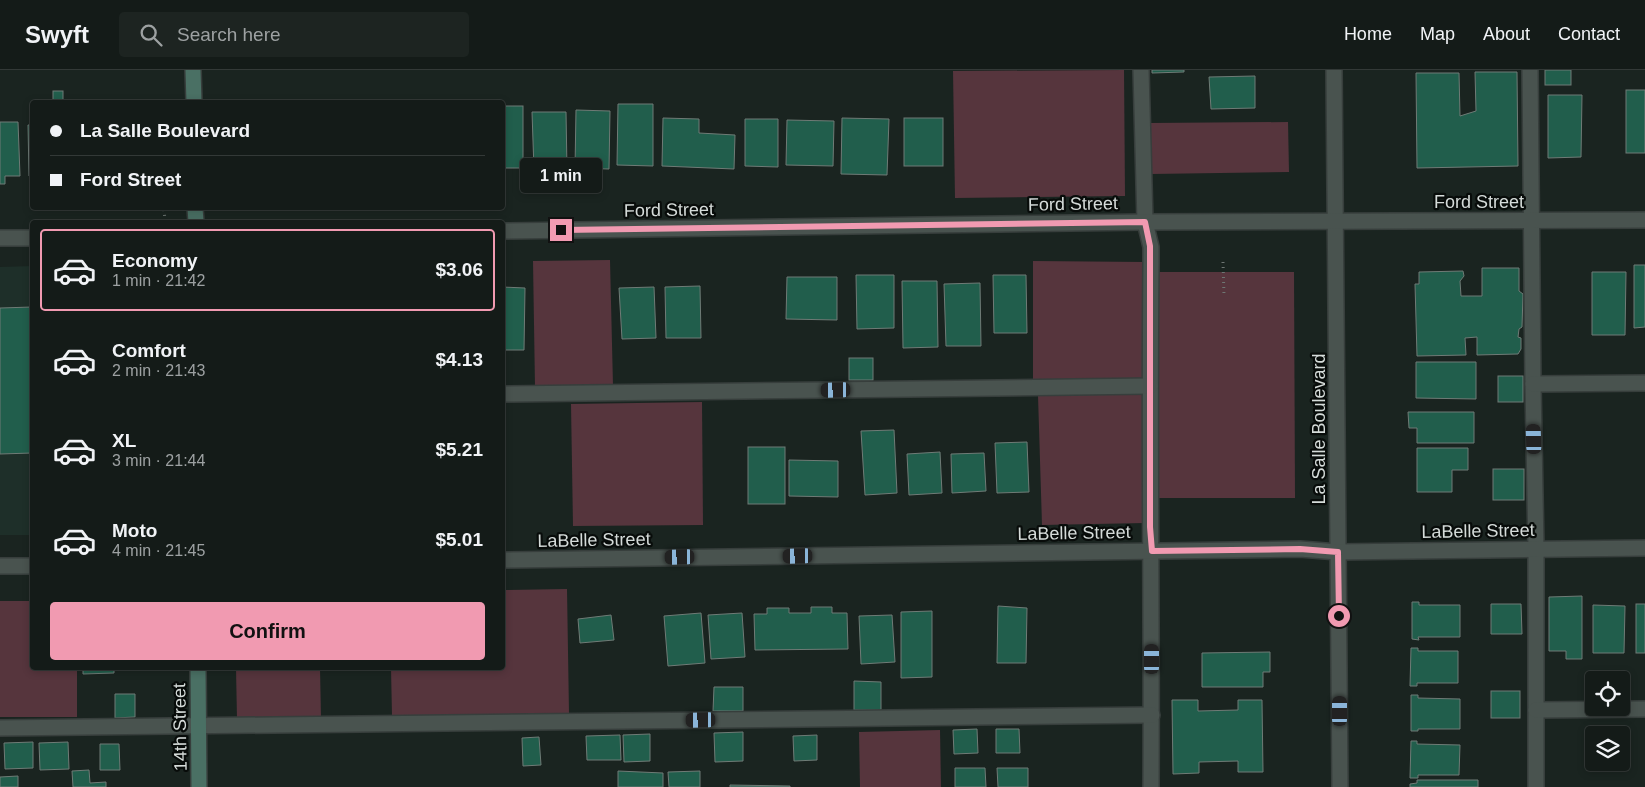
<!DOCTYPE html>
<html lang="en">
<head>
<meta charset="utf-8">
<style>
	:root { --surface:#141b18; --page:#1d2421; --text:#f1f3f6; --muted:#9da1a2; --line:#333937; --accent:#f19ab1 }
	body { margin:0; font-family:Helvetica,sans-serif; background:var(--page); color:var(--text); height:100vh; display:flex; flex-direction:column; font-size:19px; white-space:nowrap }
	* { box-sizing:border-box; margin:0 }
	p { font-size:16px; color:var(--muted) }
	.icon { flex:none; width:28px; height:28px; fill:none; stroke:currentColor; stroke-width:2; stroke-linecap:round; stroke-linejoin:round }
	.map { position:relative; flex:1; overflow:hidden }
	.drawer { position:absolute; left:30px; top:150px; width:475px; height:450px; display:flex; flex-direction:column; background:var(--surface); border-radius:5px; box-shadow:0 2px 8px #0003,0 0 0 1px var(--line) }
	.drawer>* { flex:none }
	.banner { position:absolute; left:30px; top:30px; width:475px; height:110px; border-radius:5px; box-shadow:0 2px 8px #0003,0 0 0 1px var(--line); display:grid; align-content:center; height:110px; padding:0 20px; background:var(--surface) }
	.controls { position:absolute; left:1585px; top:601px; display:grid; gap:10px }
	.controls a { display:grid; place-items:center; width:45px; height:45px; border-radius:5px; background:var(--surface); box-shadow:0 2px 8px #0003,0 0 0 1px var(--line); font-size:25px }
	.end { position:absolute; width:22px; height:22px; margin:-11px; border:6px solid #f19ab1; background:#111; box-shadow:0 0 0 2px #111 }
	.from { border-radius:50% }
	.bubble { position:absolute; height:35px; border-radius:5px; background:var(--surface); box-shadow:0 2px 8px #0003,0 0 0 1px var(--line); font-size:16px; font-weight:800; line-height:35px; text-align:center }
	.car { position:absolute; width:15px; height:30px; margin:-15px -8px; border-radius:6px; box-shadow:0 0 4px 1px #0007; background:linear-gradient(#222 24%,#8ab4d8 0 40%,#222 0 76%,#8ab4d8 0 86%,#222 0) }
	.banner b { display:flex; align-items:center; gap:18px; height:48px; font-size:19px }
	.banner b+b { border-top:1px solid var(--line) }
	.banner i { width:12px; height:12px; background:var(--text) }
	ul { padding:9px 0 0; list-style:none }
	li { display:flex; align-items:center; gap:15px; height:82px; margin:0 10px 8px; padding:0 10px; border:2px solid transparent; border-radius:5px }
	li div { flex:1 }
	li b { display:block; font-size:19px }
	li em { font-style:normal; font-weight:800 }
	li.active { border-color:var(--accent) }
	li>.icon { width:45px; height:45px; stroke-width:1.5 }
	.action { display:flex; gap:10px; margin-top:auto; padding:10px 20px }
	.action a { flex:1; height:58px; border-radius:5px; background:var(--accent); color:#111; font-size:20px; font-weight:800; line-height:58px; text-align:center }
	header { display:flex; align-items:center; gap:30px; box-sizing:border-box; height:70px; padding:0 25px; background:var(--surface); border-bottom:1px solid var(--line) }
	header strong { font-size:24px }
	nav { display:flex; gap:28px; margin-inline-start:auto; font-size:18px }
	.search { width:350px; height:45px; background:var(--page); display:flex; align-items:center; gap:12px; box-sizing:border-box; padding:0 18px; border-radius:5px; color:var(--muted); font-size:19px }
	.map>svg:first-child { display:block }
</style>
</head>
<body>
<header>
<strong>Swyft</strong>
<div class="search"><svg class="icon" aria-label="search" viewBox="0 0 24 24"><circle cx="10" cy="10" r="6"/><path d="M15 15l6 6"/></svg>Search here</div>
<nav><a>Home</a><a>Map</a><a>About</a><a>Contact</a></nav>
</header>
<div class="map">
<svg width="1645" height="717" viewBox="0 0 1645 717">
	<rect width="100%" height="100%" fill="#1a2420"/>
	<polygon fill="#1e2f29" points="32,196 32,465 0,465 0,197"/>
	<g fill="#56353d">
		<polygon points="1124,0 1125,126 955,128 953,1"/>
		<polygon points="1288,52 1289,102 1151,104 1150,53"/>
		<polygon points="610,190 613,316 535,317 533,191"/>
		<polygon points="1033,191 1145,192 1146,311 1033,311"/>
		<polygon points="1157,202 1294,202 1295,428 1158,428"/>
		<polygon points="1143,323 1146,453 1042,455 1038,325"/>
		<polygon points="702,332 703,455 573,456 571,334"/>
		<polygon points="567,519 569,643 392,646 391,598 502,598 503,520"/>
		<polygon points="0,531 32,531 32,598 77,598 77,647 0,647"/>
		<polygon points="236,598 320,598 321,648 237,649"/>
		<polygon points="940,660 941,717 860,717 859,662"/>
	</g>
	<g fill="#215e4c" stroke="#6f7b76">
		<polygon points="1152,0 1184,0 1184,2 1152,3"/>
		<rect x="1545" y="0" width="26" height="15"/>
		<polygon points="1475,2 1517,2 1518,96 1417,98 1416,3 1459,3 1460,46 1476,41"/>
		<polygon points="1255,6 1255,38 1211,39 1209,7"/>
		<rect x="1626" y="20" width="19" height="63"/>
		<rect x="53" y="21" width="10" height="11"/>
		<polygon points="1548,25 1582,25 1581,87 1548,88"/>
		<polygon points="618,34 653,34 653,96 617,95"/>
		<rect x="502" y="36" width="21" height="62"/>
		<polygon points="576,40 610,41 609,99 575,98"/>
		<polygon points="532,42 566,42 567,100 534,100"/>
		<polygon points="663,48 699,49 699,63 735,65 734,99 662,96"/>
		<polygon points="842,48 889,49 887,105 841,104"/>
		<rect x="904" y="48" width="39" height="48"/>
		<polygon points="745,49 778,49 778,97 745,96"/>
		<polygon points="787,50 834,51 833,96 786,95"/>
		<polygon points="0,52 18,52 20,106 5,106 5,114 0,114"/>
		<polygon points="28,55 32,55 32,106 29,106"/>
		<polygon points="1634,195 1645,195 1645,257 1634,258"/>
		<polygon points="1482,198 1519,198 1519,221 1523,224 1522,257 1519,259 1518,267 1521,268 1521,279 1518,284 1477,285 1477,267 1465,268 1466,285 1417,286 1415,214 1419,214 1419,202 1463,201 1464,206 1460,211 1461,226 1482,226"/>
		<polygon points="1592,202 1626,202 1625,265 1592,265"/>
		<polygon points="856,205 894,205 894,258 857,259"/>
		<polygon points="993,205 1026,205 1027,263 994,263"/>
		<polygon points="787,207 837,207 837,250 786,249"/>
		<polygon points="902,211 937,211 938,277 903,278"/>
		<polygon points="980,213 981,276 946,276 944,214"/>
		<polygon points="700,216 701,268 666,268 665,217"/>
		<polygon points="502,217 525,218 524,280 502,280"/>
		<polygon points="654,217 656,268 622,269 619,218"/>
		<polygon points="32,237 32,383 0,384 0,238"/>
		<rect x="849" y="288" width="24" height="22"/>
		<polygon points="1416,292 1476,292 1476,329 1416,328"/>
		<rect x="1498" y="306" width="25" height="26"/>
		<polygon points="1408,342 1474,342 1474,373 1417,373 1417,358 1409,358"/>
		<polygon points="894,360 897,423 865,425 861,361"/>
		<polygon points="1027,372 1029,422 997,423 995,373"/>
		<rect x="748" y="377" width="37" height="57"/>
		<polygon points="1417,378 1468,378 1468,400 1452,400 1452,422 1417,422"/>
		<polygon points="940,382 942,423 909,425 907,384"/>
		<polygon points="984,383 986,421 952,423 951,384"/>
		<polygon points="789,390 838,391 838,427 789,426"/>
		<rect x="1493" y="399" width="31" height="31"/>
		<polygon points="1582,526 1582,589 1566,589 1566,581 1549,581 1549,527"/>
		<polygon points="1412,532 1419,532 1419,535 1460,535 1460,567 1418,567 1419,570 1412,569"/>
		<polygon points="1491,534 1521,534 1522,564 1491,564"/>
		<rect x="1636" y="534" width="9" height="49"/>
		<polygon points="1593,535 1625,536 1624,583 1593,583"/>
		<polygon points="998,536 1027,538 1026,593 997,593"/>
		<polygon points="811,537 832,537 832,543 847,543 848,579 755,580 754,544 767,544 767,538 789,538 789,543 811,543"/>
		<polygon points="932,541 932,607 901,608 901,542"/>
		<polygon points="701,543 705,593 668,596 664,546"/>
		<polygon points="742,543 745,587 711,589 708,545"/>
		<polygon points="611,545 614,570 580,573 578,549"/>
		<polygon points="892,545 895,592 861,594 859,546"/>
		<polygon points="1411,578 1418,578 1418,581 1458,581 1458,613 1417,613 1417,616 1410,616"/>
		<polygon points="1270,582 1270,602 1263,602 1263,617 1202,617 1202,583"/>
		<polygon points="83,598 114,598 114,603 83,604"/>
		<polygon points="854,611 881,612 881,640 854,640"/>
		<polygon points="714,617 743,617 743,641 713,641"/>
		<rect x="1491" y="621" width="29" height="27"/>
		<polygon points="115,624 135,624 135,647 115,648"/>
		<polygon points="1411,625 1418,625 1418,628 1460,629 1460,659 1418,659 1418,661 1411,661"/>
		<polygon points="1172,630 1198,630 1198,641 1238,640 1238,630 1262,630 1263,702 1238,702 1238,691 1199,692 1199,703 1173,704"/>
		<polygon points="977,659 978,683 954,684 953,660"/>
		<polygon points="996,659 1019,659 1020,683 996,683"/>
		<polygon points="743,662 743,691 715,692 714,663"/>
		<polygon points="650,664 650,691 624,692 623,665"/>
		<polygon points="620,665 621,690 587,690 586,666"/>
		<polygon points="817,665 817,690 794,691 793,666"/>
		<polygon points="539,667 541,695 523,696 522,668"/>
		<polygon points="1411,671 1417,671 1417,674 1460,675 1459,705 1418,705 1418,708 1410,708"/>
		<polygon points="33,672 33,698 5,699 4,673"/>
		<polygon points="68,672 69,699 40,700 39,673"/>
		<polygon points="100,674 119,674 120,700 100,700"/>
		<polygon points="955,698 985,698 986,717 955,717"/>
		<polygon points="997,698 1028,698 1028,717 998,717"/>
		<polygon points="89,700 90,713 106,712 106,717 73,717 72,701"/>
		<polygon points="618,701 663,703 663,717 618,717"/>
		<polygon points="700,701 700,717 669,717 668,702"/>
		<polygon points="18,706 18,717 0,717 0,707"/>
		<polygon points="1417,710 1478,710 1478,717 1410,717 1410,714 1417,713"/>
		<polygon points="730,715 790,716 790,717 730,717"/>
	</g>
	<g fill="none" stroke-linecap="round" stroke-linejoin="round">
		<defs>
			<g id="lane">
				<path d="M 1141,0 L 1145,152 L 1151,177 L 1151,194 C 1149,369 1152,543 1151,717"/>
				<polyline points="1530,0 1533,314 1536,479 1536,717"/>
				<polyline points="1533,314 1645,313"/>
				<polyline points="502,324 1150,316"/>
				<polyline points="1536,640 1645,639"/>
				<polyline points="0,658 1152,645"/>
			</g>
			<g id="street">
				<polyline points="1334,0 1340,717"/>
				<polyline points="502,161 1145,152 1645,150"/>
				<polyline points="0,168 32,168"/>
				<polyline points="502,490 1300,479 1338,482 1645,478"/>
				<polyline points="0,496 32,496"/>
			</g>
			<g id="secondary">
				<polyline points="193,0 194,32"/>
				<polyline points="195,138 196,152"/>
				<polyline points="198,598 199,717"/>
			</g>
		</defs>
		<use href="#lane" stroke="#373e3c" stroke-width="18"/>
		<use href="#street" stroke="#373e3c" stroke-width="18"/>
		<use href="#secondary" stroke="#373e3c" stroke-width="18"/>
		<g stroke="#6e7673" stroke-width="3" stroke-dasharray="1 4" stroke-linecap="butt">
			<polyline points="164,140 165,150"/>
			<polyline points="1223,192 1224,226"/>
		</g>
		<use href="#lane" stroke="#49534f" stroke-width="15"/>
		<use href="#street" stroke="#49534f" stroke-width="15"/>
		<use href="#secondary" stroke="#4a7064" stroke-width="15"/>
	</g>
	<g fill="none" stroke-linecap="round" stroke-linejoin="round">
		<polyline stroke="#f19ab1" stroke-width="6" points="561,160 1145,152 1150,176 1150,457 1152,481 1300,479 1338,482 1339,546"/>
	</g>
	<g text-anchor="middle" stroke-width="4.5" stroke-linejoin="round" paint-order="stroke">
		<g font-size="18" fill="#d5dbd9" stroke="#080c0a">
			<text x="1479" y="138">Ford Street</text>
			<text transform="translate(1073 134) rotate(-1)" y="6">Ford Street</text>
			<text transform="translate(669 140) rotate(-1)" y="6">Ford Street</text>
			<text transform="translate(1319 359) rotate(-90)" y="6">La Salle Boulevard</text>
			<text transform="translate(1478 461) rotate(-1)" y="6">LaBelle Street</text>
			<text transform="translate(1074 463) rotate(-1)" y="6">LaBelle Street</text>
			<text transform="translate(594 470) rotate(-1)" y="6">LaBelle Street</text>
			<text transform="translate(180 657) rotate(-91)" y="6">14th Street</text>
		</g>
	</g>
</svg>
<div class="controls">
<a><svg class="icon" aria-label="locate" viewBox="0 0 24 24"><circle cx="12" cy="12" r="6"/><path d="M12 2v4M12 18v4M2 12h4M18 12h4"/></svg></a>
<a><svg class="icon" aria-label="layers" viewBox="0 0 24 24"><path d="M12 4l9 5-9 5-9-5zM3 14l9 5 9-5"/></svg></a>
</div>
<i class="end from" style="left:1339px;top:546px"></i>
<i class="end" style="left:561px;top:160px"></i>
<div class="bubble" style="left:520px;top:88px;width:82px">1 min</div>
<i class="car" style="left:836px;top:320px;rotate:269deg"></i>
<i class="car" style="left:1534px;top:369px;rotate:358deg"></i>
<i class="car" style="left:798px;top:486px;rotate:269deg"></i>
<i class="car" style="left:680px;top:487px;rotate:269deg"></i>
<i class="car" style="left:1152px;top:589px;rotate:0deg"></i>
<i class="car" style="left:1340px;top:641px;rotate:0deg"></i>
<i class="car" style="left:701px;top:650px;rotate:269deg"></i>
<div class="banner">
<b><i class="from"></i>La Salle Boulevard</b>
<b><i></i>Ford Street</b>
</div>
<section class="drawer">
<ul>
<li class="active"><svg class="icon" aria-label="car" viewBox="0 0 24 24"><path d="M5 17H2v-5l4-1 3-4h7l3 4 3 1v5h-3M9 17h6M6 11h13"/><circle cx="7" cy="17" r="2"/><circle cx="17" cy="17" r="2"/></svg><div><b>Economy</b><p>1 min · 21:42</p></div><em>$3.06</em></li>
<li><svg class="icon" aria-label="car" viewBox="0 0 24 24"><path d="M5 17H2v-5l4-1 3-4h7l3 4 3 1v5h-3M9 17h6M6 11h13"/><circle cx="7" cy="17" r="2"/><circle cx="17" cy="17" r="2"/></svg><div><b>Comfort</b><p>2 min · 21:43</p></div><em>$4.13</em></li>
<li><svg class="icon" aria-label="car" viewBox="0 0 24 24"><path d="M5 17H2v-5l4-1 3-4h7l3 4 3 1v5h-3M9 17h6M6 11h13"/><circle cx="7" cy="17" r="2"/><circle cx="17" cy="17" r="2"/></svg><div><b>XL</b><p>3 min · 21:44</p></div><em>$5.21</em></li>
<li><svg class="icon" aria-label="car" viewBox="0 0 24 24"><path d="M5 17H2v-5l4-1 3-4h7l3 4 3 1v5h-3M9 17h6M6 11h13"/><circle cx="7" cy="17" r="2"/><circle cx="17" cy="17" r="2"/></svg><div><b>Moto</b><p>4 min · 21:45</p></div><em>$5.01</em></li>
</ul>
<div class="action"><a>Confirm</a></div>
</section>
</div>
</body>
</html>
